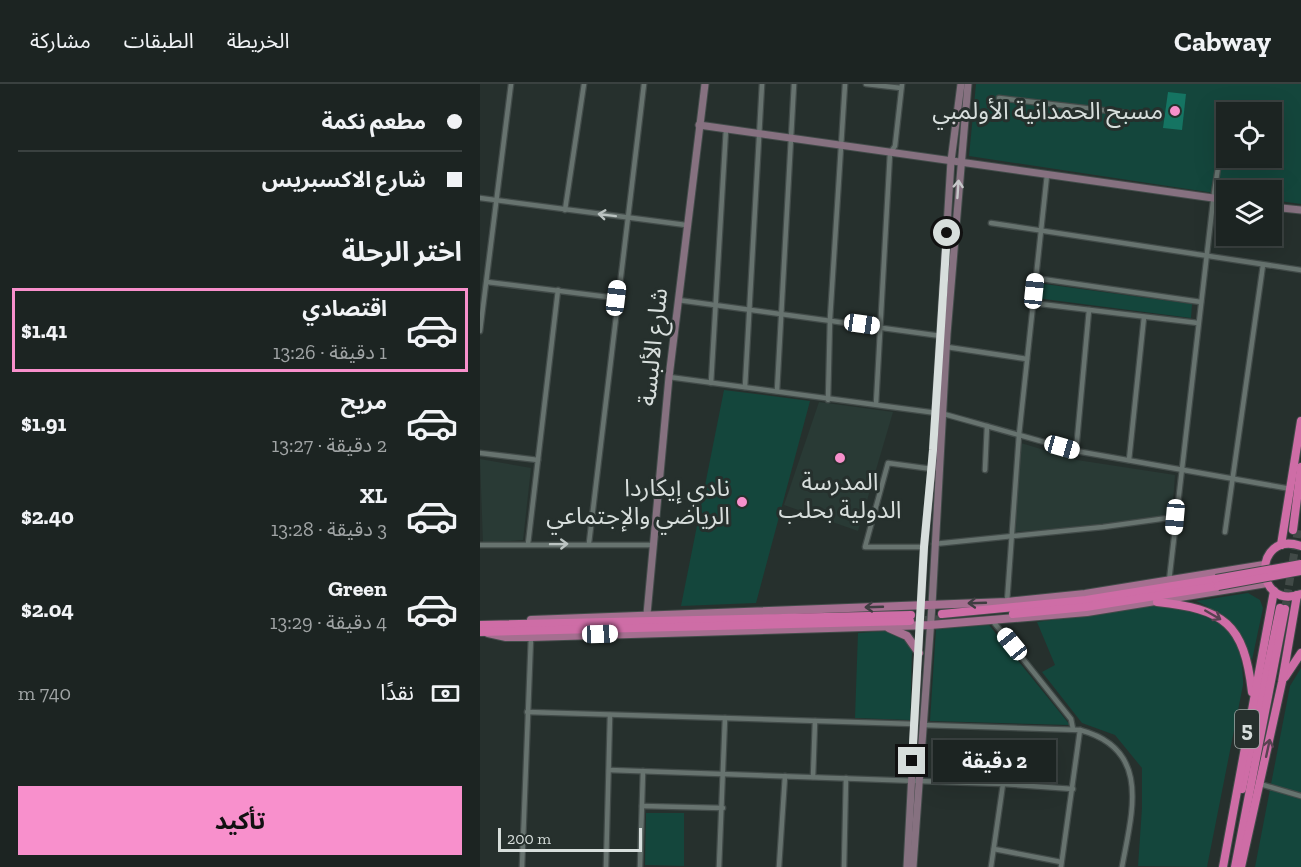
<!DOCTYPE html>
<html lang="ar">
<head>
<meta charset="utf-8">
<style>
	:root { --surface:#1c2422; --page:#252c2a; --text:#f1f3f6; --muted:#a0a4a5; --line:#3a4140; --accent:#f890cc }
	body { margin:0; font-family:"Zilla Slab","Noto Sans Arabic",serif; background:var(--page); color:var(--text); direction:rtl; height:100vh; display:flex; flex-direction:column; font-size:22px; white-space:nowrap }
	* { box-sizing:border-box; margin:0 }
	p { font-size:20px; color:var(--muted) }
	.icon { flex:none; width:33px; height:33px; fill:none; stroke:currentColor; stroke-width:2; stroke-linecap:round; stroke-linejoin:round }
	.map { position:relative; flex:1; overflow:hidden; direction:ltr }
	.sheet { display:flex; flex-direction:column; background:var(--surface); width:480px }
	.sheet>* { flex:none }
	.banner { display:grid; align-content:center; height:132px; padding:0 18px; background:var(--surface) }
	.controls { position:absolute; left:736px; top:18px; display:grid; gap:12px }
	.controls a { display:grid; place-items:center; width:66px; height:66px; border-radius:0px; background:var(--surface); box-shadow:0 6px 24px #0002,0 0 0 2px var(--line); font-size:30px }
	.scale { position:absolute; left:18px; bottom:15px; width:144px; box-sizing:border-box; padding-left:6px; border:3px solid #d7dedc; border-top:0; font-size:16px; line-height:21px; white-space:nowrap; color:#d7dedc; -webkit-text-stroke:4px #26302d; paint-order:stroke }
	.end { position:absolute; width:27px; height:27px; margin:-14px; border:8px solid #d7dedc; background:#111; box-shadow:0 0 0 3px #111 }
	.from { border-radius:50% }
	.bubble { position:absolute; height:42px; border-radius:0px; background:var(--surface); box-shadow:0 6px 24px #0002,0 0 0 2px var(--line); font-size:20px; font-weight:700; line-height:42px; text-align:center; direction:rtl }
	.car { position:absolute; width:18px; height:36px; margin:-18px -9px; border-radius:8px; box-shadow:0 0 4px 2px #0007; background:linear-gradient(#fff 24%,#345 0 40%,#fff 0 76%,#345 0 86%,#fff 0) }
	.banner b { display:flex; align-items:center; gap:21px; height:57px; font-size:22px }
	.banner b+b { border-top:2px solid var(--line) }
	.banner i { width:15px; height:15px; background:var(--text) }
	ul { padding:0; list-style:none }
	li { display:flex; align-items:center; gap:18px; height:84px; margin:0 12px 9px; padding:0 6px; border:3px solid transparent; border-radius:0px }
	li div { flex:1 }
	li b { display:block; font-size:22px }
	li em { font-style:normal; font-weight:700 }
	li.on { border-color:var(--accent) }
	li>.icon { width:54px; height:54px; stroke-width:1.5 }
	h2 { padding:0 18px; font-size:27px; line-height:72px }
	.pay { display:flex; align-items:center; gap:15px; height:66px; padding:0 18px; font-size:22px }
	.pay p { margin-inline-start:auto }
	.action { display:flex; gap:12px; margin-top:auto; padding:12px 18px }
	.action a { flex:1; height:69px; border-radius:0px; background:var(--accent); color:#111; font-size:24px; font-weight:700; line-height:69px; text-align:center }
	header { display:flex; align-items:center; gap:36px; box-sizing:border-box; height:84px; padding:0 30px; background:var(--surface); border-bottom:2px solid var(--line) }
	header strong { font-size:28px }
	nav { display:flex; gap:33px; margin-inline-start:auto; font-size:21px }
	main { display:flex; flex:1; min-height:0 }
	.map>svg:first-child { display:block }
</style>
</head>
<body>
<header>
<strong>Cabway</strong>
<nav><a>الخريطة</a><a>الطبقات</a><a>مشاركة</a></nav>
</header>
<main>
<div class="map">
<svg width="821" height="783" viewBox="0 0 821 783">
	<rect width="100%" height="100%" fill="#26302d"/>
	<g fill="#293a35">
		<polygon points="339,318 413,328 378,447 304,421"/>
		<polygon points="541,359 597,376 695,391 692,431 623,441 534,448"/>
		<polygon points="0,375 51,384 43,456 3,459"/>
	</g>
	<g fill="#14463c" fill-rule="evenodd">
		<path d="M 496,0 L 821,0 L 821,120 L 792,116 L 792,106 L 747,106 L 747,111 L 489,72 ZM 747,28 L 792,28 L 792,74 L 747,74 Z"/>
		<polygon points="557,199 712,220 711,234 556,214"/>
		<polygon points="244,306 330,317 276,519 201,522"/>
		<path d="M 768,509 L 780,516 L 783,524 L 772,576 C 760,547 745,530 716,517 Z"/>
		<path d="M 671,522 C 726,523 765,538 763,601 L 727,783 L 658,782 L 662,724 L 662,684 L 635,651 L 602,639 L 562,588 L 575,581 L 557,538 Z"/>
		<polygon points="509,541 590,641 450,637 456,545"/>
		<polygon points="405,547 417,549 432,565 430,636 375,634 378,549"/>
		<polygon points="821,584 821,783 775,783 810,602"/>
		<polygon points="166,729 204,729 204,782 165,781"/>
	</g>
	<polygon fill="#157462" points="688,8 706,10 702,46 683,44"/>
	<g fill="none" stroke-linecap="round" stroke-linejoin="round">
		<g stroke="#414a47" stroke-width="8" stroke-dasharray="8 4" stroke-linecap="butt">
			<polyline points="805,525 818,446"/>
			<polyline points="430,537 463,535"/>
		</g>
		<defs>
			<g id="street">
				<polyline points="386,0 421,4"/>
				<polyline points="519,14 647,29"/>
				<polyline points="0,114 206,141"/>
				<polyline points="85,126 104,0"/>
				<polyline points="511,139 821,186"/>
				<polyline points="555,194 721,218"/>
				<polyline points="7,198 136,214"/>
				<polyline points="198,216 461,252"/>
				<polyline points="552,219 718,239"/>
				<polyline points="0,247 31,0"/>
				<polyline points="467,263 547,275"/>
				<polyline points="189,293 464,330 596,367 811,405"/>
				<polyline points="231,299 246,45"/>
				<polyline points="265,303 282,0"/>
				<polyline points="297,307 314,0"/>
				<polyline points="348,316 350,235 365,0"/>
				<polyline points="396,320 410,69 415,62 422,0"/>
				<polyline points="596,367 609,226"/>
				<polyline points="0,369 58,376"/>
				<polyline points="649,376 664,233"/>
				<polyline points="505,386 507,342"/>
				<polyline points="745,448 783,181"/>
				<polyline points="109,459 164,0"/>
				<polyline points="48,460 78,206"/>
				<polyline points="454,460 623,443 695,433"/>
				<polyline points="0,461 173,461"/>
				<polyline points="444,463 385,463 408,379 452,385"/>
				<polyline points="689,497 734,109 738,84 747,78"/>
				<polyline points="527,518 539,351 567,91"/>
				<polyline points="512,536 591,635 593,645"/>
				<polyline points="47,628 435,640"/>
				<path d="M 443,641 L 600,646 C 672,665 652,728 642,783"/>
				<polyline points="129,686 523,700 593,705"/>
				<polyline points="333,693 335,637"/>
				<polyline points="780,700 821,712"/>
				<polyline points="162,722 243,724"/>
				<polyline points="514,765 581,778"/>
				<polyline points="42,783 51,553"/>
				<polyline points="126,783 130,631"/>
				<polyline points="160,783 163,687"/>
				<polyline points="239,783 245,634"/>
				<polyline points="299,783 305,692"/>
				<polyline points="364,783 366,694"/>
				<polyline points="511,783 523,700"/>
				<polyline points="581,783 600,646"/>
			</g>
			<g id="secondary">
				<polyline points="219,41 747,116"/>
				<polyline points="792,123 821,126"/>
				<polyline points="167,530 189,293 225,0"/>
				<polyline points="427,783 444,463 452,385 471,77 481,0"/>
				<polyline points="433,783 452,521 467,250 488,0"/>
			</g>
			<g id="primary">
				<polyline points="51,536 527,518 605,510 784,481"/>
				<polyline points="409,544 427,552 439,569"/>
				<polyline points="8,549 26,553 51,553 450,541 607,528 787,499"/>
			</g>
			<g id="highway">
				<polyline points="813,446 821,383"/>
				<polyline points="801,461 821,337"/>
				<path d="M 821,510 C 774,528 772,445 821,462"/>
				<path d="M 677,518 C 744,525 764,539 772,608"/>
				<polyline points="462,530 606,516 736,495"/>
				<polyline points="533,530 606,523 738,502"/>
				<polyline points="0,541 431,531"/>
				<polyline points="0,548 430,537"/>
				<polyline points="805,593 821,569"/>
				<polyline points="762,705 800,524"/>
				<polyline points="743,783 794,507"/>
				<polyline points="755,783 805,525"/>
				<polyline points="761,783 802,598 817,511"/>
			</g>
		</defs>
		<use href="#street" stroke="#424b49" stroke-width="7"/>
		<use href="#secondary" stroke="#424b49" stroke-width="9"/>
		<use href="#primary" stroke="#424b49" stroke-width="10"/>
		<use href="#highway" stroke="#424b49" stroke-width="10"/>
		<use href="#street" stroke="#67736f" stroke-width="4.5"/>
		<use href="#secondary" stroke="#867180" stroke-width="7"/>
		<use href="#primary" stroke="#a56f90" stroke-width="8"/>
		<use href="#highway" stroke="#ce6da6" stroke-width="8"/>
		<defs>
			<g id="highway-bridge">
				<polyline points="736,495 821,480"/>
				<polyline points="738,502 821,487"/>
			</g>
		</defs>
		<use href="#highway-bridge" stroke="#424b49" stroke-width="10" stroke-linecap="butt"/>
		<use href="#highway-bridge" stroke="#ce6da6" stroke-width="8"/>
	</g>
	<defs><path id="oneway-shaft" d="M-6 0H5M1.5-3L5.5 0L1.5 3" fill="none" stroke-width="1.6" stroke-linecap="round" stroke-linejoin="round" transform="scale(1.5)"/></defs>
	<use stroke="#c7c8ca" href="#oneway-shaft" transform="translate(478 105) rotate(-86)"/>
	<g stroke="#bbc3c1">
		<use href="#oneway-shaft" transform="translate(127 131) rotate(-173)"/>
		<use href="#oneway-shaft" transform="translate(79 460) rotate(-1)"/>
	</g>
	<g stroke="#3f3d41">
		<use href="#oneway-shaft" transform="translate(497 519) rotate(178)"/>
		<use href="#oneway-shaft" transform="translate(394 523) rotate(178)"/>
	</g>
	<g stroke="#584251">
		<use href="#oneway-shaft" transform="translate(733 531) rotate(30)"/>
		<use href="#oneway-shaft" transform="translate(788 664) rotate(-78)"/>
	</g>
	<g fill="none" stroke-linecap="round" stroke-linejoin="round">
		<polyline stroke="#d7dedc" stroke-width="8" points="432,677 444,463 453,366 467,149"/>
	</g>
	<g fill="#f890cc" stroke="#26302d" stroke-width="2">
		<circle cx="695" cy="27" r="6"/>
		<circle cx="360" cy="374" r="6"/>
		<circle cx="262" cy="418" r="6"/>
	</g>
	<g text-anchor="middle" stroke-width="6" stroke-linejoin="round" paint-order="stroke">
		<rect fill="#26302d" stroke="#a2aaa8" stroke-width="1.5" x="755" y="626" width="24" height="38" rx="4.5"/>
		<g font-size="22" font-weight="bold" fill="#d7dedc">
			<text x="767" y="653">5</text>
		</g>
		<g font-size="24" fill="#d7dedc" stroke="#26302d" text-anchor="end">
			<text x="683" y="35">مسبح الحمدانية الأولمبي</text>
			<text x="360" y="406" text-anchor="middle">المدرسة<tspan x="360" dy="28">الدولية بحلب</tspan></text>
			<text x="250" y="412">نادي إيكاردا<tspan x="250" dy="28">الرياضي والإجتماعي</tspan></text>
		</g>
		<g font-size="24" fill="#d7dedc" stroke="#26302d">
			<text transform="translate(173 263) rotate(-84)" y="8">شارع الألبسة</text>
		</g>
	</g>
</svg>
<div class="controls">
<a><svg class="icon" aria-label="locate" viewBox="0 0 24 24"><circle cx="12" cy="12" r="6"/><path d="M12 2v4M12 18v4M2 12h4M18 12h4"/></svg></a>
<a><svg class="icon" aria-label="layers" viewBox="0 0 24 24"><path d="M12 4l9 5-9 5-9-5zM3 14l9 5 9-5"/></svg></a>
</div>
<div class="scale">200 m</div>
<i class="end from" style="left:467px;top:149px"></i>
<i class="end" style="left:432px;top:677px"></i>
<div class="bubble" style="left:453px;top:656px;width:123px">2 دقيقة</div>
<i class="car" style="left:554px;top:207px;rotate:6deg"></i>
<i class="car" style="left:136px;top:214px;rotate:7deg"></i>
<i class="car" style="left:382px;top:240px;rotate:98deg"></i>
<i class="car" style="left:582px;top:363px;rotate:106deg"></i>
<i class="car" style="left:695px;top:433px;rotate:185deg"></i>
<i class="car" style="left:120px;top:550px;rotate:88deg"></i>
<i class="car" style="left:532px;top:560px;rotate:321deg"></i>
</div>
<section class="sheet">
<div class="banner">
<b><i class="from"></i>مطعم نكمة</b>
<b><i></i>شارع الاكسبريس</b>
</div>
<h2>اختر الرحلة</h2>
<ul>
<li class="on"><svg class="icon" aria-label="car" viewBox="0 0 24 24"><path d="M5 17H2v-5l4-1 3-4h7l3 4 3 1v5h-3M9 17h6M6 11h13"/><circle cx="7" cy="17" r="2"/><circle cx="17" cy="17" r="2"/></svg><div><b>اقتصادي</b><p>1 دقيقة · 13:26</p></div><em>$1.41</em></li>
<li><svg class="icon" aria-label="car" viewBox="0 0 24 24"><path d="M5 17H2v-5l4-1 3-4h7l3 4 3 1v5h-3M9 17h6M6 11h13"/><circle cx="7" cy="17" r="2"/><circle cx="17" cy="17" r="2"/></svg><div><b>مريح</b><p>2 دقيقة · 13:27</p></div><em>$1.91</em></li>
<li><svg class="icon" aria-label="car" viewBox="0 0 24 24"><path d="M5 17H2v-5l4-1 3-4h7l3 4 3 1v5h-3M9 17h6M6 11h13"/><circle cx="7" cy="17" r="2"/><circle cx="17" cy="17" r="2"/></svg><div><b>XL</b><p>3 دقيقة · 13:28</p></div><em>$2.40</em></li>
<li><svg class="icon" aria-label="car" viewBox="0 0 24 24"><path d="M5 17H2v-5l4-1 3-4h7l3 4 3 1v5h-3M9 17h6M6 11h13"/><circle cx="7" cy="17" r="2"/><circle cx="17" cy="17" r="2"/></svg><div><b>Green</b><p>4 دقيقة · 13:29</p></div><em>$2.04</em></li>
</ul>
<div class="pay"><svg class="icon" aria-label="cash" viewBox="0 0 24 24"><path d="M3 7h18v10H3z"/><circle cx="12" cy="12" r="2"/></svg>نقدًا<p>740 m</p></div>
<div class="action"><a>تأكيد</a></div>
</section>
</main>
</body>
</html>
